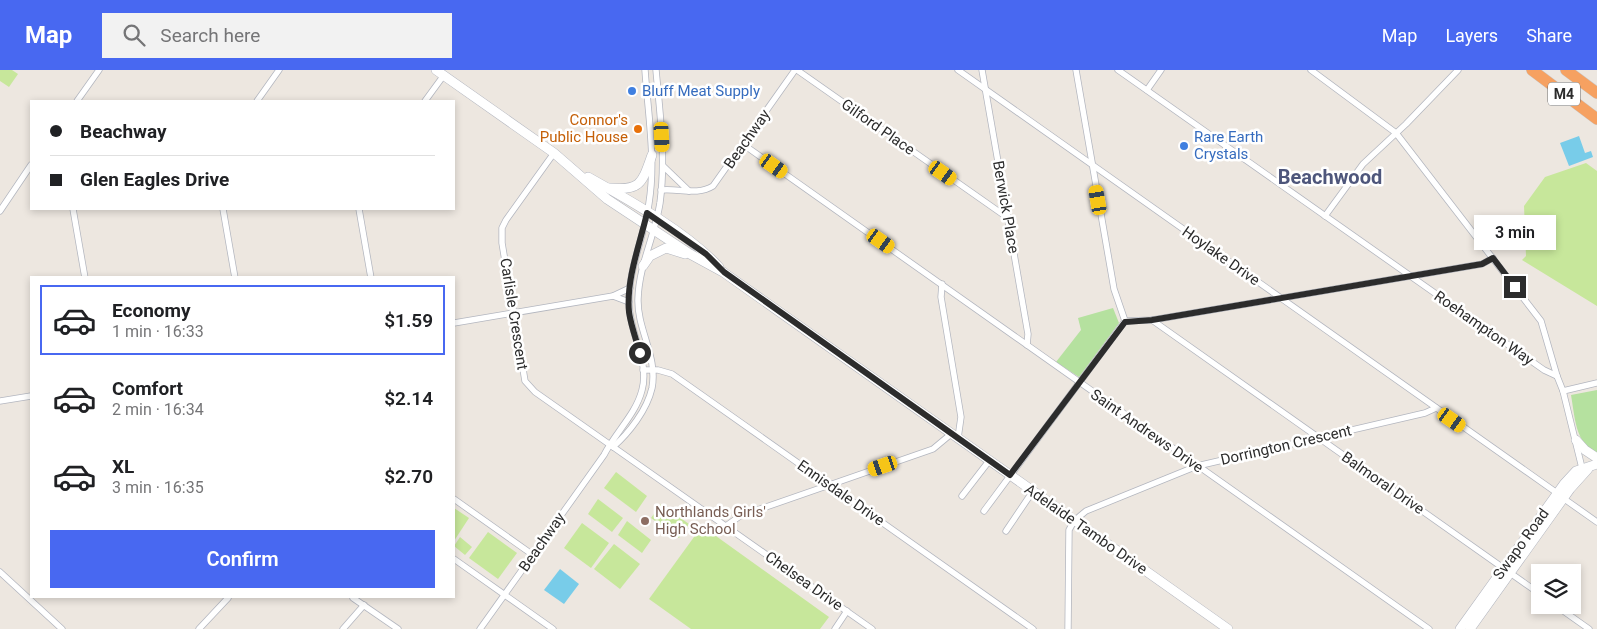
<!DOCTYPE html>
<html lang="en">
<head>
<meta charset="utf-8">
<style>
	:root { --surface:#fff; --page:#f2f2f2; --text:#202124; --muted:#757577; --line:#e0e0e0; --accent:#4868f1 }
	body { margin:0; font-family:Roboto,sans-serif; background:var(--page); color:var(--text); height:100vh; display:flex; flex-direction:column; font-size:19px; white-space:nowrap }
	* { box-sizing:border-box; margin:0 }
	p { font-size:16px; color:var(--muted) }
	.icon { flex:none; width:28px; height:28px; fill:none; stroke:currentColor; stroke-width:2; stroke-linecap:round; stroke-linejoin:round }
	.map { position:relative; flex:1; overflow:hidden }
	.sheet { position:absolute; left:30px; top:206px; width:425px; height:322px; display:flex; flex-direction:column; background:var(--surface); border-radius:0px; box-shadow:0 2px 8px #0003 }
	.sheet>* { flex:none }
	.guide { position:absolute; left:30px; top:30px; width:425px; height:110px; border-radius:0px; box-shadow:0 2px 8px #0003; display:grid; align-content:center; height:110px; padding:0 20px; background:var(--surface) }
	.buttons { position:absolute; left:1531px; top:494px; display:grid; gap:10px }
	.buttons a { display:grid; place-items:center; width:50px; height:50px; border-radius:0px; background:var(--surface); box-shadow:0 2px 8px #0003; font-size:25px }
	.end { position:absolute; width:22px; height:22px; margin:-11px; border:6px solid #2c2c2c; background:#fff; box-shadow:0 0 0 2px #fff }
	.from { border-radius:50% }
	.bubble { position:absolute; height:35px; border-radius:0px; background:var(--surface); box-shadow:0 2px 8px #0003; font-size:16px; font-weight:600; line-height:35px; text-align:center }
	.car { position:absolute; width:15px; height:30px; margin:-15px -8px; border-radius:6px; box-shadow:0 0 4px 1px #0007; background:linear-gradient(#f5c518 24%,#345 0 40%,#f5c518 0 76%,#345 0 86%,#f5c518 0) }
	.guide b { display:flex; align-items:center; gap:18px; height:48px; font-size:19px }
	.guide b+b { border-top:1px solid var(--line) }
	.guide i { width:12px; height:12px; background:var(--text) }
	ul { padding:9px 0 0; list-style:none }
	li { display:flex; align-items:center; gap:15px; height:70px; margin:0 10px 8px; padding:0 10px; border:2px solid transparent; border-radius:0px }
	li div { flex:1 }
	li b { display:block; font-size:19px }
	li em { font-style:normal; font-weight:600 }
	li.selected { border-color:var(--accent) }
	li>.icon { width:45px; height:45px; stroke-width:1.5 }
	.action { display:flex; gap:10px; margin-top:auto; padding:10px 20px }
	.action a { flex:1; height:58px; border-radius:0px; background:var(--accent); color:#fff; font-size:20px; font-weight:600; line-height:58px; text-align:center }
	header { display:flex; align-items:center; gap:30px; box-sizing:border-box; height:70px; padding:0 25px; background:var(--accent); color:#fff }
	header strong { font-size:24px }
	nav { display:flex; gap:28px; margin-inline-start:auto; font-size:18px }
	.search { width:350px; height:45px; background:var(--page); display:flex; align-items:center; gap:12px; box-sizing:border-box; padding:0 18px; border-radius:0px; color:var(--muted); font-size:19px }
	.map>svg:first-child { display:block }
</style>
</head>
<body>
<header>
<strong>Map</strong>
<div class="search"><svg class="icon" aria-label="search" viewBox="0 0 24 24"><circle cx="10" cy="10" r="6"/><path d="M15 15l6 6"/></svg>Search here</div>
<nav><a>Map</a><a>Layers</a><a>Share</a></nav>
</header>
<div class="map">
<svg width="1597" height="559" viewBox="0 0 1597 559">
	<rect width="100%" height="100%" fill="#ede7e0"/>
	<g fill="#b5e19f">
		<polygon points="1113,238 1119,253 1079,307 1056,292 1081,260 1078,248"/>
		<path d="M 1597,320 L 1597,384 C 1575,373 1575,347 1571,325 Z"/>
	</g>
	<g fill="#c7e79b">
		<polygon points="0,0 12,0 18,4 9,17 0,11"/>
		<polygon points="1586,93 1597,101 1597,236 1522,190 1526,186 1524,136 1545,107"/>
		<polygon points="616,402 647,426 636,442 604,418"/>
		<polygon points="598,429 623,448 612,462 588,444"/>
		<polygon points="661,434 689,454 679,468 651,448"/>
		<polygon points="454,438 469,448 454,471"/>
		<polygon points="627,451 651,470 642,483 618,465"/>
		<polygon points="582,453 609,473 591,498 564,478"/>
		<polygon points="702,456 829,547 820,559 691,559 649,529"/>
		<polygon points="488,462 517,483 498,509 469,488"/>
		<polygon points="460,467 472,477 465,485 454,476"/>
		<polygon points="614,474 640,494 620,519 594,499"/>
	</g>
	<g fill="#78cce9">
		<polygon points="1579,66 1585,83 1591,81 1593,87 1569,96 1560,73"/>
		<polygon points="560,499 579,514 564,534 544,520"/>
	</g>
	<g fill="none" stroke-linecap="round" stroke-linejoin="round">
		<defs>
			<g id="street">
				<polyline points="797,0 1008,148"/>
				<polyline points="958,0 1557,423"/>
				<polyline points="982,0 1028,264 1027,275"/>
				<polyline points="1076,0 1114,219 1125,251"/>
				<polyline points="1118,0 1544,300 1557,306"/>
				<polyline points="1311,0 1396,63 1541,251 1557,306 1563,321 1583,402"/>
				<polyline points="1147,20 1161,0"/>
				<polyline points="77,31 99,0"/>
				<polyline points="257,31 279,0"/>
				<polyline points="425,31 444,5"/>
				<polyline points="744,75 1429,559"/>
				<polyline points="554,83 506,150 502,158 502,173 525,311 535,322 872,559"/>
				<polyline points="663,96 689,121"/>
				<path d="M 661,120 C 679,118 697,126 713,116 L 795,0"/>
				<polyline points="73,139 85,208"/>
				<polyline points="223,139 235,208"/>
				<polyline points="359,139 371,208"/>
				<polyline points="0,141 31,95"/>
				<polyline points="1325,146 1363,94 1406,54 1458,0"/>
				<polyline points="942,214 941,227 961,347 958,368"/>
				<polyline points="613,226 629,232"/>
				<polyline points="1152,250 1540,524"/>
				<polyline points="454,253 613,226 630,218"/>
				<polyline points="643,300 658,300 672,304 1033,559"/>
				<polyline points="1563,321 1597,313"/>
				<polyline points="0,331 31,326"/>
				<path d="M 613,377 C 629,363 647,340 652,318 C 658,287 637,259 638,229 C 639,195 655,165 660,133 C 666,88 660,44 656,0"/>
				<polyline points="962,426 989,391"/>
				<polyline points="1563,428 1597,452"/>
				<polyline points="454,429 533,485"/>
				<polyline points="984,441 1125,251 1152,250 1482,194 1493,188"/>
				<polyline points="726,456 740,446 933,379 951,364"/>
				<polyline points="1006,461 1033,421"/>
				<polyline points="454,489 553,559"/>
				<polyline points="0,502 62,559"/>
				<polyline points="353,528 398,559"/>
				<polyline points="1555,535 1589,559"/>
				<polyline points="199,559 228,528"/>
				<polyline points="343,559 364,535"/>
				<path d="M 480,559 L 604,385 C 615,363 636,344 642,320 C 650,291 629,263 629,234 C 628,200 644,167 649,133 C 656,89 648,44 645,0"/>
				<polyline points="835,559 847,541"/>
				<polyline points="1068,559 1069,460 1074,451 1086,441 1197,396 1425,343 1436,338"/>
			</g>
			<g id="secondary">
				<polyline points="436,0 554,83 607,129 690,184 723,202 1228,559"/>
				<path d="M 588,107 C 629,130 687,162 719,197"/>
				<path d="M 609,118 C 641,121 642,113 652,85"/>
				<polyline points="643,196 650,186 666,178 685,184"/>
				<polyline points="1576,370 1585,380 1597,388"/>
				<polyline points="1460,559 1564,414 1576,401 1597,394"/>
				<polyline points="1470,559 1570,419 1588,399"/>
			</g>
			<g id="highway">
				<polyline points="1532,0 1597,49"/>
				<polyline points="1566,0 1597,23"/>
			</g>
		</defs>
		<use href="#street" stroke="#b3b6bf" stroke-width="7"/>
		<use href="#secondary" stroke="#b3b6bf" stroke-width="10"/>
		<use href="#highway" stroke="#c8c8c8" stroke-width="12"/>
		<use href="#street" stroke="#fff" stroke-width="5.5"/>
		<use href="#secondary" stroke="#fff" stroke-width="9"/>
		<use href="#highway" stroke="#f6a161" stroke-width="11"/>
	</g>
	<g fill="none" stroke-linecap="round" stroke-linejoin="round">
		<path stroke="#2c2c2c" stroke-width="6" d="M 640,283 C 636,269 631,256 629,242 C 626,209 640,174 647,143 L 706,184 L 724,202 L 1010,405 L 1125,252 L 1152,250 L 1482,194 L 1493,188 L 1515,217"/>
	</g>
	<g fill="#3f7fe0" stroke="#fff" stroke-width="2">
		<circle cx="632" cy="21" r="5"/>
		<circle cx="1184" cy="76" r="5"/>
	</g>
	<circle fill="#e8710a" stroke="#fff" stroke-width="2" cx="638" cy="59" r="5"/>
	<circle fill="#8d6e63" stroke="#fff" stroke-width="2" cx="645" cy="451" r="5"/>
	<g text-anchor="middle" stroke-width="5" stroke-linejoin="round" paint-order="stroke">
		<rect fill="#fff" stroke="#6b6b6b" stroke-width="1" x="1548" y="12.5" width="32" height="23" rx="4"/>
		<g font-size="14" font-weight="bold" fill="#2c2c2c">
			<text x="1564" y="29">M4</text>
		</g>
		<g font-size="15" fill="#366cbe" stroke="#fff" text-anchor="start">
			<text x="642" y="26">Bluff Meat Supply</text>
			<text x="1194" y="72">Rare Earth<tspan x="1194" dy="17">Crystals</tspan></text>
		</g>
		<g font-size="15" fill="#c56008" stroke="#fff" text-anchor="end">
			<text x="628" y="55">Connor's<tspan x="628" dy="17">Public House</tspan></text>
		</g>
		<g font-size="15" fill="#2c2c2c" stroke="#fff">
			<text transform="translate(878 57) rotate(35)" y="5">Gilford Place</text>
			<text transform="translate(747 69) rotate(-55)" y="5">Beachway</text>
			<text transform="translate(1006 137) rotate(80)" y="5">Berwick Place</text>
			<text transform="translate(1221 186) rotate(35)" y="5">Hoylake Drive</text>
			<text transform="translate(514 244) rotate(81)" y="5">Carlisle Crescent</text>
			<text transform="translate(1484 258) rotate(35)" y="5">Roehampton Way</text>
			<text transform="translate(1147 361) rotate(35)" y="5">Saint Andrews Drive</text>
			<text transform="translate(1286 375) rotate(-13)" y="5">Dorrington Crescent</text>
			<text transform="translate(1383 413) rotate(35)" y="5">Balmoral Drive</text>
			<text transform="translate(841 423) rotate(35)" y="5">Ennisdale Drive</text>
			<text transform="translate(1086 459) rotate(35)" y="5">Adelaide Tambo Drive</text>
			<text transform="translate(542 472) rotate(-55)" y="5">Beachway</text>
			<text transform="translate(1521 474) rotate(-54)" y="5">Swapo Road</text>
			<text transform="translate(804 511) rotate(35)" y="5">Chelsea Drive</text>
		</g>
		<g font-size="15" fill="#785e54" stroke="#fff" text-anchor="start">
			<text x="655" y="447">Northlands Girls'<tspan x="655" dy="17">High School</tspan></text>
		</g>
		<g font-size="20" font-weight="bold" fill="#4e567b" stroke="#fff">
			<text x="1330" y="114">Beachwood</text>
		</g>
	</g>
</svg>
<div class="buttons">
<a><svg class="icon" aria-label="layers" viewBox="0 0 24 24"><path d="M12 4l9 5-9 5-9-5zM3 14l9 5 9-5"/></svg></a>
</div>
<i class="end from" style="left:640px;top:283px"></i>
<i class="end" style="left:1515px;top:217px"></i>
<div class="bubble" style="left:1474px;top:145px;width:82px">3 min</div>
<i class="car" style="left:662px;top:67px;rotate:177deg"></i>
<i class="car" style="left:774px;top:96px;rotate:125deg"></i>
<i class="car" style="left:943px;top:103px;rotate:125deg"></i>
<i class="car" style="left:1098px;top:130px;rotate:350deg"></i>
<i class="car" style="left:881px;top:171px;rotate:125deg"></i>
<i class="car" style="left:1452px;top:350px;rotate:125deg"></i>
<i class="car" style="left:883px;top:396px;rotate:251deg"></i>
<div class="guide">
<b><i class="from"></i>Beachway</b>
<b><i></i>Glen Eagles Drive</b>
</div>
<section class="sheet">
<ul>
<li class="selected"><svg class="icon" aria-label="car" viewBox="0 0 24 24"><path d="M5 17H2v-5l4-1 3-4h7l3 4 3 1v5h-3M9 17h6M6 11h13"/><circle cx="7" cy="17" r="2"/><circle cx="17" cy="17" r="2"/></svg><div><b>Economy</b><p>1 min · 16:33</p></div><em>$1.59</em></li>
<li><svg class="icon" aria-label="car" viewBox="0 0 24 24"><path d="M5 17H2v-5l4-1 3-4h7l3 4 3 1v5h-3M9 17h6M6 11h13"/><circle cx="7" cy="17" r="2"/><circle cx="17" cy="17" r="2"/></svg><div><b>Comfort</b><p>2 min · 16:34</p></div><em>$2.14</em></li>
<li><svg class="icon" aria-label="car" viewBox="0 0 24 24"><path d="M5 17H2v-5l4-1 3-4h7l3 4 3 1v5h-3M9 17h6M6 11h13"/><circle cx="7" cy="17" r="2"/><circle cx="17" cy="17" r="2"/></svg><div><b>XL</b><p>3 min · 16:35</p></div><em>$2.70</em></li>
</ul>
<div class="action"><a>Confirm</a></div>
</section>
</div>
</body>
</html>
